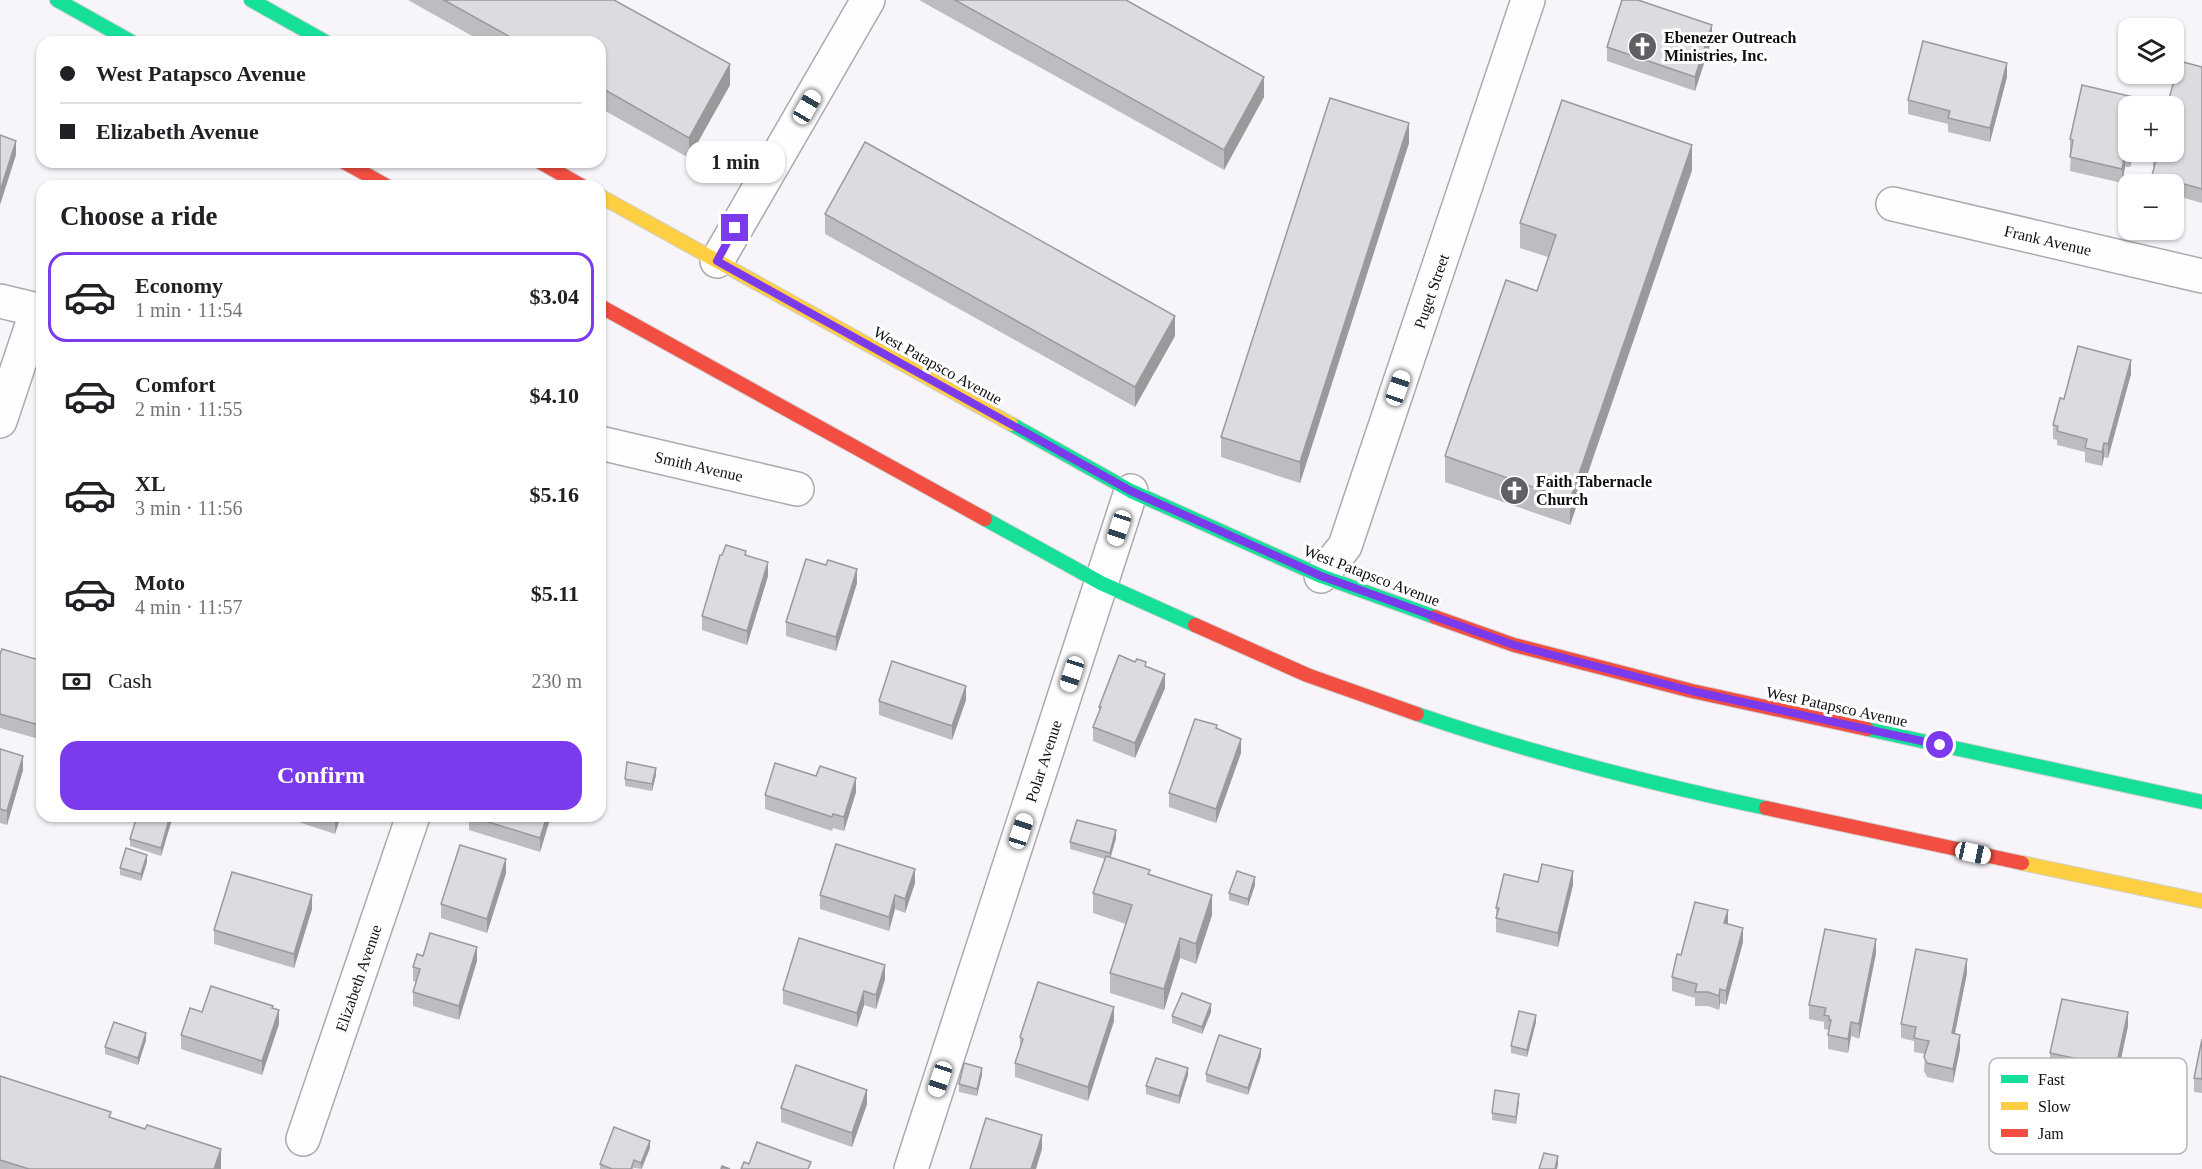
<!DOCTYPE html>
<html lang="en">
<head>
<meta charset="utf-8">
<style>
	:root { --surface:#fff; --page:#f6f6f6; --text:#202124; --muted:#757577; --line:#e0e0e0; --accent:#7c3aed }
	body { margin:0; font-family:Georgia,serif; background:var(--page); color:var(--text); height:100vh; display:flex; flex-direction:column; font-size:22px; white-space:nowrap }
	* { box-sizing:border-box; margin:0 }
	p { font-size:20px; color:var(--muted) }
	.icon { flex:none; width:33px; height:33px; fill:none; stroke:currentColor; stroke-width:2; stroke-linecap:round; stroke-linejoin:round }
	.map { position:relative; flex:1; overflow:hidden }
	.side { position:absolute; left:36px; top:180px; width:570px; height:642px; display:flex; flex-direction:column; background:var(--surface); border-radius:18px; box-shadow:0 2px 4px #0004 }
	.side>* { flex:none }
	.hud { position:absolute; left:36px; top:36px; width:570px; height:132px; border-radius:18px; box-shadow:0 2px 4px #0004; display:grid; align-content:center; height:132px; padding:0 24px; background:var(--surface) }
	.controls { position:absolute; left:2118px; top:18px; display:grid; gap:12px }
	.controls a { display:grid; place-items:center; width:66px; height:66px; border-radius:12px; background:var(--surface); box-shadow:0 2px 4px #0004; font-size:30px }
	.end { position:absolute; width:27px; height:27px; margin:-14px; border:8px solid #7c3aed; background:#fff; box-shadow:0 0 0 3px #fff }
	.from { border-radius:50% }
	.bubble { position:absolute; height:42px; border-radius:18px; background:var(--surface); box-shadow:0 2px 4px #0004; font-size:20px; font-weight:600; line-height:42px; text-align:center }
	.car { position:absolute; width:18px; height:36px; margin:-18px -9px; border-radius:8px; box-shadow:0 0 4px 2px #0007; background:linear-gradient(#fff 24%,#345 0 40%,#fff 0 76%,#345 0 86%,#fff 0) }
	.hud b { display:flex; align-items:center; gap:21px; height:57px; font-size:22px }
	.hud b+b { border-top:2px solid var(--line) }
	.hud i { width:15px; height:15px; background:var(--text) }
	ul { padding:0; list-style:none }
	li { display:flex; align-items:center; gap:18px; height:90px; margin:0 12px 9px; padding:0 12px; border:3px solid transparent; border-radius:18px }
	li div { flex:1 }
	li b { display:block; font-size:22px }
	li em { font-style:normal; font-weight:600 }
	li.selected { border-color:var(--accent) }
	li>.icon { width:54px; height:54px; stroke-width:1.5 }
	h2 { padding:0 24px; font-size:27px; line-height:72px }
	.pay { display:flex; align-items:center; gap:15px; height:66px; padding:0 24px; font-size:22px }
	.pay p { margin-inline-start:auto }
	.action { display:flex; gap:12px; margin-top:auto; padding:12px 24px }
	.action a { flex:1; height:69px; border-radius:18px; background:var(--accent); color:#fff; font-size:24px; font-weight:600; line-height:69px; text-align:center }
	.map>svg:first-child { display:block }
</style>
</head>
<body>
<div class="map">
<svg width="2202" height="1169" viewBox="0 0 2202 1169">
	<rect width="100%" height="100%" fill="#f7f5fa"/>
	<g fill="none" stroke-linecap="round" stroke-linejoin="round">
		<defs>
			<g id="street">
				<polyline points="1893,204 2202,276"/>
				<polyline points="717,261 868,0"/>
				<polyline points="0,301 42,311"/>
				<polyline points="0,421 37,310"/>
				<polyline points="600,443 797,489"/>
				<polyline points="1321,576 1345,546 1528,0"/>
				<polyline points="303,1139 413,816"/>
				<polyline points="911,1169 1131,491"/>
			</g>
			<g id="fast">
				<polyline points="57,0 132,42"/>
				<polyline points="251,0 326,42"/>
				<polyline points="1011,424 1131,491 1321,576 1435,617"/>
				<polyline points="985,519 1101,583 1195,625"/>
				<path d="M 1417,714 C 1531,753 1648,783 1766,808"/>
				<polyline points="1867,729 2202,802"/>
			</g>
			<g id="slow">
				<polyline points="600,196 1011,424"/>
				<polyline points="2022,863 2202,901"/>
			</g>
			<g id="jam">
				<polyline points="344,162 387,186"/>
				<polyline points="540,162 582,186"/>
				<polyline points="600,306 985,519"/>
				<polyline points="1435,617 1514,645 1692,691 1867,729"/>
				<polyline points="1195,625 1307,675 1417,714"/>
				<polyline points="1766,808 2022,863"/>
			</g>
		</defs>
		<use href="#street" stroke="#abaaae" stroke-width="36"/>
		<use href="#fast" stroke="#d1d0d3" stroke-width="16"/>
		<use href="#slow" stroke="#d1d0d3" stroke-width="16"/>
		<use href="#jam" stroke="#d1d0d3" stroke-width="16"/>
		<use href="#street" stroke="#fefefe" stroke-width="33"/>
		<use href="#fast" stroke="#16e098" stroke-width="14"/>
		<use href="#slow" stroke="#ffcf43" stroke-width="14"/>
		<use href="#jam" stroke="#f24e42" stroke-width="14"/>
	</g>
	<g fill="#bebcc0">
		<polygon points="408,0 614,0 730,85 689,158 600,108 600,42 483,42"/>
		<polygon points="919,0 1126,0 1264,97 1224,170"/>
		<polygon points="1712,39 1695,91 1607,61 1607,47"/>
		<polygon points="2202,67 2202,203 2174,195 2174,184 2152,184 2152,175 2153,170 2153,155 2178,77"/>
		<polygon points="2007,77 1990,142 1948,132 1948,124 1908,114 1908,100"/>
		<polygon points="2142,106 2128,152 2133,152 2130,167 2125,167 2122,183 2070,171 2071,153 2070,153 2070,139"/>
		<polygon points="1409,143 1300,483 1221,457 1221,437"/>
		<polygon points="1692,170 1570,525 1445,482 1445,456 1537,291 1548,257 1520,248 1520,223"/>
		<polygon points="825,214 1175,336 1135,407 825,234"/>
		<polygon points="2131,374 2108,458 2104,457 2102,466 2085,462 2085,452 2057,445 2057,440 2053,439 2053,425 2064,399"/>
		<polygon points="722,555 746,555 768,576 747,645 702,630 702,616"/>
		<polygon points="826,565 857,583 836,651 786,636 786,622"/>
		<polygon points="0,654 42,661 39,739 0,728"/>
		<polygon points="1146,666 1165,688 1135,758 1093,741 1093,727 1099,712 1099,707"/>
		<polygon points="966,700 952,740 879,715 879,701"/>
		<polygon points="1217,729 1241,753 1216,823 1169,807 1169,793"/>
		<polygon points="0,749 23,770 7,825 0,823"/>
		<polygon points="656,775 652,791 625,786 625,779"/>
		<polygon points="856,792 844,831 833,828 832,831 765,809 765,795"/>
		<polygon points="173,816 161,856 130,846 130,839"/>
		<polygon points="280,816 341,816 335,834"/>
		<polygon points="469,816 551,816 540,852 469,830"/>
		<polygon points="1116,838 1110,858 1150,875 1212,915 1196,964 1180,958 1164,1010 1110,993 1110,973 1126,924 1093,913 1093,893 1105,859 1070,849 1070,842"/>
		<polygon points="147,862 141,881 120,875 120,868"/>
		<polygon points="506,873 487,933 441,918 441,904"/>
		<polygon points="1538,882 1573,885 1558,947 1496,932 1496,908"/>
		<polygon points="915,883 905,913 895,909 889,931 820,909 820,895"/>
		<polygon points="1255,885 1248,906 1229,900 1229,893"/>
		<polygon points="312,909 294,968 214,944 214,930"/>
		<polygon points="1728,924 1743,942 1726,1005 1720,1003 1719,1010 1708,1006 1695,1006 1695,998 1672,991 1672,977 1681,955"/>
		<polygon points="1876,953 1859,1039 1851,1036 1848,1053 1828,1049 1828,1035 1829,1030 1824,1029 1824,1022 1809,1019 1809,1005"/>
		<polygon points="423,956 477,961 459,1020 413,1006 413,992 416,982 413,981 413,967"/>
		<polygon points="1967,973 1955,1034 1960,1049 1953,1083 1927,1077 1924,1071 1925,1054 1914,1052 1914,1041 1901,1038 1901,1024"/>
		<polygon points="885,979 876,1009 864,1005 857,1027 783,1004 783,990"/>
		<polygon points="273,1009 279,1024 262,1075 181,1049 181,1035 202,1012"/>
		<polygon points="1211,1012 1202,1034 1172,1023 1172,1016"/>
		<polygon points="1114,1021 1088,1101 1015,1077 1015,1063 1020,1048 1020,1037"/>
		<polygon points="1536,1022 1527,1057 1511,1053 1511,1046"/>
		<polygon points="2128,1026 2116,1082 2050,1067 2050,1053"/>
		<polygon points="2202,1039 2202,1093 2194,1092 2194,1078"/>
		<polygon points="146,1040 138,1065 105,1054 105,1047"/>
		<polygon points="1261,1056 1248,1095 1206,1082 1206,1074"/>
		<polygon points="982,1075 977,1096 959,1092 959,1084"/>
		<polygon points="1188,1075 1179,1104 1146,1094 1146,1086"/>
		<polygon points="0,1076 111,1118 221,1169 0,1169"/>
		<polygon points="1519,1102 1516,1124 1492,1120 1492,1113"/>
		<polygon points="867,1104 852,1147 781,1122 781,1108"/>
		<polygon points="650,1148 642,1169 634,1168 633,1169 600,1169 600,1164"/>
	</g>
	<g fill="#9b999c">
		<polygon points="1712,25 1712,39 1695,91 1695,77"/>
		<polygon points="2007,63 2007,77 1990,142 1990,128"/>
		<polygon points="730,64 730,85 689,158 689,138"/>
		<polygon points="1264,77 1264,97 1224,170 1224,150"/>
		<polygon points="1409,123 1409,143 1300,483 1300,462"/>
		<polygon points="16,141 16,155 0,205 0,191"/>
		<polygon points="1692,145 1692,170 1570,525 1570,500"/>
		<polygon points="2130,152 2133,152 2130,167"/>
		<polygon points="2125,153 2125,167 2122,183 2122,169"/>
		<polygon points="1175,316 1175,336 1135,407 1135,387"/>
		<polygon points="2131,360 2131,374 2108,458 2108,444"/>
		<polygon points="2104,443 2104,457 2102,466 2102,452"/>
		<polygon points="768,562 768,576 747,645 747,631"/>
		<polygon points="857,569 857,583 836,651 836,637"/>
		<polygon points="1165,674 1165,688 1135,758 1135,743"/>
		<polygon points="966,686 966,700 952,740 952,726"/>
		<polygon points="42,717 42,731 39,739 39,725"/>
		<polygon points="1241,739 1241,753 1216,823 1216,809"/>
		<polygon points="23,756 23,770 7,825 7,811"/>
		<polygon points="656,768 656,775 652,791 652,784"/>
		<polygon points="856,778 856,792 844,831 844,817"/>
		<polygon points="170,816 173,816 161,856 161,848"/>
		<polygon points="337,816 341,816 335,834 335,820"/>
		<polygon points="547,816 551,816 540,852 540,838"/>
		<polygon points="1116,830 1116,838 1110,860 1110,853"/>
		<polygon points="147,855 147,862 141,881 141,874"/>
		<polygon points="506,859 506,873 487,933 487,919"/>
		<polygon points="915,869 915,883 905,913 905,899"/>
		<polygon points="1573,871 1573,885 1558,947 1558,933"/>
		<polygon points="1255,877 1255,885 1248,906 1248,899"/>
		<polygon points="312,895 312,909 294,968 294,954"/>
		<polygon points="895,895 895,909 889,931 889,917"/>
		<polygon points="1212,895 1212,915 1196,964 1196,944"/>
		<polygon points="1728,910 1728,924 1724,923"/>
		<polygon points="1743,928 1743,942 1726,1005 1726,991"/>
		<polygon points="1180,938 1180,958 1164,1010 1164,989"/>
		<polygon points="1876,939 1876,953 1859,1039 1859,1024"/>
		<polygon points="477,947 477,961 459,1020 459,1006"/>
		<polygon points="1967,959 1967,973 1952,1047 1952,1033"/>
		<polygon points="885,965 885,979 876,1009 876,995"/>
		<polygon points="1720,989 1720,1003 1719,1010 1719,996"/>
		<polygon points="864,991 864,1005 857,1027 857,1013"/>
		<polygon points="1211,1004 1211,1012 1202,1034 1202,1027"/>
		<polygon points="1114,1007 1114,1021 1088,1101 1088,1087"/>
		<polygon points="279,1010 279,1024 262,1075 262,1061"/>
		<polygon points="2128,1012 2128,1026 2116,1082 2116,1067"/>
		<polygon points="1536,1015 1536,1022 1527,1057 1527,1050"/>
		<polygon points="1851,1022 1851,1036 1848,1053 1848,1039"/>
		<polygon points="146,1033 146,1040 138,1065 138,1058"/>
		<polygon points="1960,1035 1960,1049 1953,1083 1953,1069"/>
		<polygon points="1261,1049 1261,1056 1248,1095 1248,1088"/>
		<polygon points="982,1068 982,1075 977,1096 977,1089"/>
		<polygon points="1188,1068 1188,1075 1179,1104 1179,1096"/>
		<polygon points="867,1090 867,1104 852,1147 852,1133"/>
		<polygon points="1519,1094 1519,1102 1516,1124 1516,1117"/>
		<polygon points="1042,1135 1042,1149 1036,1169 1031,1169"/>
		<polygon points="650,1141 650,1148 641,1169 641,1163"/>
		<polygon points="221,1149 221,1169 214,1169"/>
		<polygon points="1558,1156 1558,1164 1557,1169 1555,1169"/>
	</g>
	<g fill="#dddbdf" stroke="#9b999c" stroke-width="1.5">
		<polygon points="444,0 614,0 730,64 689,138 600,87 600,42 519,42"/>
		<polygon points="955,0 1126,0 1264,77 1224,150"/>
		<polygon points="1622,0 1638,0 1712,25 1695,77 1607,47"/>
		<polygon points="1923,41 2007,63 1990,128 1948,118 1950,111 1908,100"/>
		<polygon points="2183,62 2202,67 2202,189 2152,175 2157,157 2153,155 2154,152 2174,152 2174,106 2167,106 2175,77 2178,77"/>
		<polygon points="2082,85 2142,99 2140,106 2128,106 2128,152 2130,152 2130,153 2125,153 2122,169 2070,157 2073,140 2070,139"/>
		<polygon points="1330,98 1409,123 1300,462 1221,437"/>
		<polygon points="1562,100 1692,145 1570,500 1445,456 1506,280 1537,291 1556,235 1520,223"/>
		<polygon points="0,135 16,141 0,191"/>
		<polygon points="865,142 1175,316 1135,387 825,214"/>
		<polygon points="2078,346 2131,360 2108,444 2104,443 2102,452 2085,448 2087,439 2057,431 2058,426 2053,425 2060,398 2064,399"/>
		<polygon points="726,545 746,551 745,555 768,562 747,631 702,616 720,555 722,555"/>
		<polygon points="806,559 826,565 828,560 857,569 836,637 786,622"/>
		<polygon points="2,649 42,661 42,717 39,725 0,714 0,654"/>
		<polygon points="1119,655 1135,662 1137,659 1146,662 1145,666 1165,674 1135,743 1093,727 1101,707 1099,707"/>
		<polygon points="892,661 966,686 952,726 879,701"/>
		<polygon points="1195,719 1217,725 1216,728 1241,739 1216,809 1169,793"/>
		<polygon points="0,749 23,756 7,811 0,809"/>
		<polygon points="627,762 656,768 652,784 625,779"/>
		<polygon points="775,763 816,776 820,766 856,778 844,817 833,814 832,817 765,795"/>
		<polygon points="137,816 170,816 161,848 130,839"/>
		<polygon points="322,816 337,816 335,820"/>
		<polygon points="469,816 547,816 540,838"/>
		<polygon points="1077,820 1116,830 1110,853 1070,842"/>
		<polygon points="836,844 915,869 905,899 895,895 889,917 820,895"/>
		<polygon points="460,845 506,859 487,919 441,904"/>
		<polygon points="126,848 147,855 141,874 120,868"/>
		<polygon points="1106,856 1150,870 1148,874 1212,895 1196,944 1180,938 1164,989 1110,973 1132,905 1093,893"/>
		<polygon points="1542,864 1573,871 1558,933 1496,918 1499,908 1496,908 1504,874 1538,882"/>
		<polygon points="1237,871 1255,877 1248,899 1229,893"/>
		<polygon points="232,872 312,895 294,954 214,930"/>
		<polygon points="1695,902 1728,910 1724,923 1743,928 1726,991 1720,989 1719,996 1708,992 1695,992 1697,984 1672,977 1677,954 1681,955"/>
		<polygon points="1825,929 1876,939 1859,1024 1851,1022 1848,1039 1828,1035 1831,1020 1829,1020 1829,1016 1824,1015 1826,1008 1809,1005"/>
		<polygon points="430,933 477,947 459,1006 413,992 420,969 413,967 417,954 423,956"/>
		<polygon points="799,938 885,965 876,995 864,991 857,1013 783,990"/>
		<polygon points="1916,949 1967,959 1952,1033 1960,1035 1953,1069 1927,1063 1924,1057 1929,1041 1914,1038 1916,1027 1901,1024"/>
		<polygon points="1038,982 1114,1007 1088,1087 1015,1063 1023,1039 1020,1037"/>
		<polygon points="211,986 273,1006 272,1008 279,1010 262,1061 181,1035 190,1008 202,1012"/>
		<polygon points="1182,993 1211,1004 1202,1027 1172,1016"/>
		<polygon points="2062,999 2128,1012 2116,1067 2050,1053"/>
		<polygon points="1519,1011 1536,1015 1527,1050 1511,1046"/>
		<polygon points="114,1022 146,1033 138,1058 105,1047"/>
		<polygon points="1219,1035 1261,1049 1248,1088 1206,1074"/>
		<polygon points="2202,1039 2202,1079 2194,1078"/>
		<polygon points="1156,1058 1188,1068 1179,1096 1146,1086"/>
		<polygon points="964,1063 982,1068 977,1089 959,1084"/>
		<polygon points="796,1065 867,1090 852,1133 781,1108"/>
		<polygon points="0,1076 111,1112 109,1117 145,1129 147,1125 221,1149 214,1169 29,1169 0,1160"/>
		<polygon points="1495,1090 1519,1094 1516,1117 1492,1113"/>
		<polygon points="986,1118 1042,1135 1031,1169 970,1169"/>
		<polygon points="614,1127 650,1141 641,1163 634,1160 631,1169 612,1169 600,1164"/>
		<polygon points="757,1142 811,1162 808,1169 741,1169 744,1162 749,1164"/>
		<polygon points="1544,1153 1558,1156 1555,1169 1539,1169"/>
		<polygon points="722,1166 730,1169 721,1169"/>
	</g>
	<g fill="none" stroke-linecap="round" stroke-linejoin="round">
		<polyline stroke="#7c3aed" stroke-width="8" points="735,228 717,261 1131,491 1321,576 1514,645 1692,691 1940,745"/>
	</g>
	<defs>
		<symbol id="church-disc" viewBox="-11 -11 22 22"><circle r="9.5" fill="#605f63" stroke="#fff"/><path d="M-1.2-6h2.4v3.5h3.3v2.4h-3.3V6h-2.4V-.1h-3.3v-2.4h3.3Z" fill="#fff"/></symbol>
	</defs>
	<g fill-rule="evenodd">
		<use href="#church-disc" x="1626" y="30" width="33" height="33"/>
		<use href="#church-disc" x="1498" y="474" width="33" height="33"/>
	</g>
	<g text-anchor="middle" stroke-width="6" stroke-linejoin="round" paint-order="stroke">
		<g font-size="16" font-weight="bold" fill="#0f0e11" stroke="#fff" text-anchor="start">
			<text x="1664" y="43">Ebenezer Outreach<tspan x="1664" dy="18">Ministries, Inc.</tspan></text>
			<text x="1536" y="487">Faith Tabernacle<tspan x="1536" dy="18">Church</tspan></text>
		</g>
		<g font-size="16" fill="#0f0e11" stroke="#fff">
			<text transform="translate(2048 240) rotate(13)" y="6">Frank Avenue</text>
			<text transform="translate(1431 291) rotate(-71)" y="6">Puget Street</text>
			<text transform="translate(938 365) rotate(29)" y="6">West Patapsco Avenue</text>
			<text transform="translate(699 466) rotate(13)" y="6">Smith Avenue</text>
			<text transform="translate(1372 575) rotate(21)" y="6">West Patapsco Avenue</text>
			<text transform="translate(1837 706) rotate(12)" y="6">West Patapsco Avenue</text>
			<text transform="translate(1043 761) rotate(-72)" y="6">Polar Avenue</text>
			<text transform="translate(358 978) rotate(-71)" y="6">Elizabeth Avenue</text>
		</g>
	</g>
	<rect x="1989" y="1058" width="198" height="96" rx="9" fill="#fff" stroke="#b7b7b8" stroke-width="1.5"/>
	<rect x="2001" y="1075" width="27" height="8" fill="#16e098"/>
	<rect x="2001" y="1102" width="27" height="8" fill="#ffcf43"/>
	<rect x="2001" y="1129" width="27" height="8" fill="#f24e42"/>
	<g font-size="16" fill="#0f0e11">
		<text x="2038" y="1085">Fast</text>
		<text x="2038" y="1112">Slow</text>
		<text x="2038" y="1139">Jam</text>
	</g>
</svg>
<div class="controls">
<a><svg class="icon" aria-label="layers" viewBox="0 0 24 24"><path d="M12 4l9 5-9 5-9-5zM3 14l9 5 9-5"/></svg></a>
<a>+</a>
<a>−</a>
</div>
<i class="end from" style="left:1940px;top:745px"></i>
<i class="end" style="left:735px;top:228px"></i>
<div class="bubble" style="left:686px;top:141px;width:99px">1 min</div>
<i class="car" style="left:807px;top:107px;rotate:30deg"></i>
<i class="car" style="left:1398px;top:388px;rotate:19deg"></i>
<i class="car" style="left:1119px;top:528px;rotate:198deg"></i>
<i class="car" style="left:1072px;top:674px;rotate:198deg"></i>
<i class="car" style="left:1021px;top:831px;rotate:18deg"></i>
<i class="car" style="left:1973px;top:853px;rotate:102deg"></i>
<i class="car" style="left:940px;top:1079px;rotate:198deg"></i>
<div class="hud">
<b><i class="from"></i>West Patapsco Avenue</b>
<b><i></i>Elizabeth Avenue</b>
</div>
<section class="side">
<h2>Choose a ride</h2>
<ul>
<li class="selected"><svg class="icon" aria-label="car" viewBox="0 0 24 24"><path d="M5 17H2v-5l4-1 3-4h7l3 4 3 1v5h-3M9 17h6M6 11h13"/><circle cx="7" cy="17" r="2"/><circle cx="17" cy="17" r="2"/></svg><div><b>Economy</b><p>1 min · 11:54</p></div><em>$3.04</em></li>
<li><svg class="icon" aria-label="car" viewBox="0 0 24 24"><path d="M5 17H2v-5l4-1 3-4h7l3 4 3 1v5h-3M9 17h6M6 11h13"/><circle cx="7" cy="17" r="2"/><circle cx="17" cy="17" r="2"/></svg><div><b>Comfort</b><p>2 min · 11:55</p></div><em>$4.10</em></li>
<li><svg class="icon" aria-label="car" viewBox="0 0 24 24"><path d="M5 17H2v-5l4-1 3-4h7l3 4 3 1v5h-3M9 17h6M6 11h13"/><circle cx="7" cy="17" r="2"/><circle cx="17" cy="17" r="2"/></svg><div><b>XL</b><p>3 min · 11:56</p></div><em>$5.16</em></li>
<li><svg class="icon" aria-label="car" viewBox="0 0 24 24"><path d="M5 17H2v-5l4-1 3-4h7l3 4 3 1v5h-3M9 17h6M6 11h13"/><circle cx="7" cy="17" r="2"/><circle cx="17" cy="17" r="2"/></svg><div><b>Moto</b><p>4 min · 11:57</p></div><em>$5.11</em></li>
</ul>
<div class="pay"><svg class="icon" aria-label="cash" viewBox="0 0 24 24"><path d="M3 7h18v10H3z"/><circle cx="12" cy="12" r="2"/></svg>Cash<p>230 m</p></div>
<div class="action"><a>Confirm</a></div>
</section>
</div>
</body>
</html>
